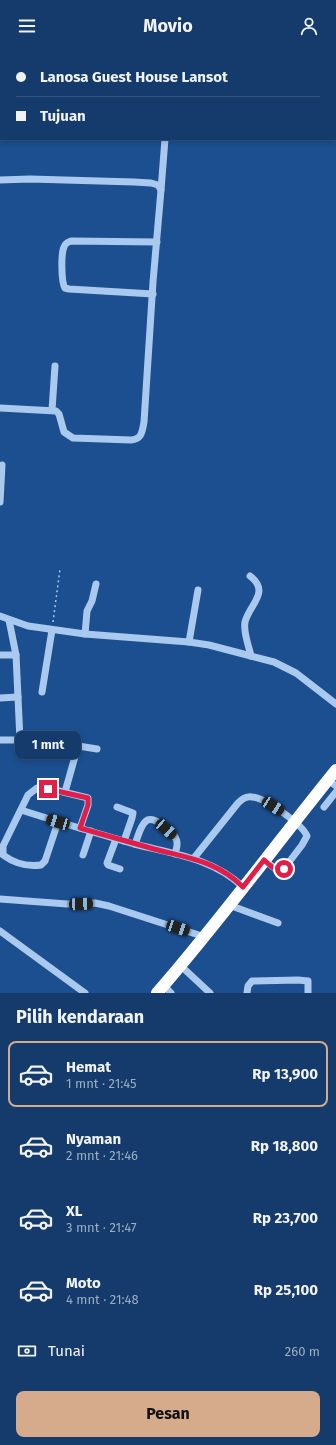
<!DOCTYPE html>
<html lang="id">
<head>
<meta charset="utf-8">
<style>
	:root { --surface:#143b6b; --page:#214673; --text:#f1f3f6; --muted:#9dadc1; --line:#33557e; --accent:#d6ab8b }
	body { margin:0; font-family:"Fira Sans",sans-serif; background:var(--page); color:var(--text); height:100vh; display:flex; flex-direction:column; font-size:15px; white-space:nowrap }
	* { box-sizing:border-box; margin:0 }
	p { font-size:13px; color:var(--muted) }
	.icon { flex:none; width:22px; height:22px; fill:none; stroke:currentColor; stroke-width:2; stroke-linecap:round; stroke-linejoin:round }
	.map { position:relative; height:941px; overflow:hidden }
	.details { display:flex; flex-direction:column; background:var(--surface); flex:1 }
	.details>* { flex:none }
	.hud { position:absolute; left:0px; top:0px; width:336px; height:88px; box-shadow:0 2px 6px #0003,0 0 0 1px var(--line); display:grid; align-content:center; height:88px; padding:0 16px; background:var(--surface) }
	.end { position:absolute; width:18px; height:18px; margin:-9px; border:5px solid #e11d48; background:#fff; box-shadow:0 0 0 2px #fff }
	.from { border-radius:50% }
	.bubble { position:absolute; height:28px; border-radius:8px; background:var(--surface); box-shadow:0 2px 6px #0003,0 0 0 1px var(--line); font-size:13px; font-weight:700; line-height:28px; text-align:center }
	.car { position:absolute; width:12px; height:24px; margin:-12px -6px; border-radius:5px; box-shadow:0 0 3px 1px #0007; background:linear-gradient(#222 24%,#8ab4d8 0 40%,#222 0 76%,#8ab4d8 0 86%,#222 0) }
	.hud b { display:flex; align-items:center; gap:14px; height:38px; font-size:15px }
	.hud b+b { border-top:1px solid var(--line) }
	.hud i { width:10px; height:10px; background:var(--text) }
	ul { padding:0; list-style:none }
	li { display:flex; align-items:center; gap:12px; height:66px; margin:0 8px 6px; padding:0 8px; border:2px solid transparent; border-radius:8px }
	li div { flex:1 }
	li b { display:block; font-size:15px }
	li em { font-style:normal; font-weight:700 }
	li.current { border-color:var(--accent) }
	li>.icon { width:36px; height:36px; stroke-width:1.5 }
	h2 { padding:0 16px; font-size:18px; line-height:48px }
	.pay { display:flex; align-items:center; gap:10px; height:44px; padding:0 16px; font-size:15px }
	.pay p { margin-inline-start:auto }
	.cta { display:flex; gap:8px; margin-top:auto; padding:8px 16px }
	.cta a { flex:1; height:46px; border-radius:8px; background:var(--accent); color:#111; font-size:16px; font-weight:700; line-height:46px; text-align:center }
	header { display:flex; justify-content:space-between; align-items:center; height:52px; padding:0 16px; background:var(--surface); font-size:18px; font-weight:700 }
	.map>svg:first-child { display:block }
</style>
</head>
<body>
<header><svg class="icon" aria-label="menu" viewBox="0 0 24 24"><path d="M4 6h16M4 12h16M4 18h16"/></svg>Movio<svg class="icon" aria-label="person" viewBox="0 0 24 24"><circle cx="12" cy="8" r="4"/><path d="M4 21q1-7 8-7t8 7"/></svg></header>
<div class="map">
<svg width="336" height="941" viewBox="0 0 336 941">
	<rect width="100%" height="100%" fill="#1b4f8f"/>
	<g fill="none" stroke-linecap="round" stroke-linejoin="round">
		<polyline stroke="#a9c9ee" stroke-width="1.5" stroke-dasharray="2 3" stroke-linecap="butt" points="53,570 60,517"/>
		<g stroke="#a9c9ee" stroke-width="7">
			<polyline points="169,1 170,0"/>
			<path d="M 0,128 L 30,127 L 134,130 L 151,131 L 158,133 L 161,138 L 153,230 L 144,370 C 142,380 142,387 131,388 L 73,386 L 64,380 L 59,362 L 56,359 L 0,356"/>
			<polyline points="161,138 165,87"/>
			<path d="M 153,242 L 69,237 L 65,236 C 61,230 61,201 64,195 C 65,191 68,190 71,189 L 157,190"/>
			<polyline points="52,358 55,314"/>
			<polyline points="0,450 2,413"/>
			<path d="M 250,524 C 271,540 249,553 245,570 C 243,581 249,594 251,604"/>
			<polyline points="0,564 28,574 85,582 189,590 209,593 251,604 274,610 296,621 336,652"/>
			<polyline points="9,568 16,603 20,688"/>
			<polyline points="85,582 87,559 92,549 96,532"/>
			<polyline points="189,590 198,538"/>
			<polyline points="0,603 16,603"/>
			<polyline points="42,640 52,578"/>
			<polyline points="0,646 18,645"/>
			<polyline points="0,688 20,688 27,691 36,692 72,693 97,697"/>
			<polyline points="328,728 336,734"/>
			<polyline points="65,740 78,694"/>
			<polyline points="117,755 133,761 132,766 124,789"/>
			<polyline points="324,755 336,740"/>
			<path d="M 21,758 C 58,770 96,781 134,792 C 173,802 213,806 243,835"/>
			<path d="M 58,770 L 45,809 L 41,813 C 27,815 14,811 3,803 L 3,794 L 28,743 L 37,736 L 59,739 L 88,746 L 88,753 L 80,776"/>
			<polyline points="116,787 107,811 108,813 120,817"/>
			<path d="M 135,792 C 138,785 140,774 146,769 C 153,763 173,779 176,787 C 179,792 176,797 175,802"/>
			<polyline points="83,803 91,779"/>
			<path d="M 194,806 L 238,751 C 242,747 246,744 252,745 C 264,745 302,772 307,784 L 302,793 L 283,818 L 277,818 L 264,808"/>
			<polyline points="0,847 67,852 95,851 109,854 205,885"/>
			<polyline points="229,853 278,871"/>
			<polyline points="0,879 85,941"/>
			<polyline points="181,914 210,941"/>
			<polyline points="164,934 171,941"/>
			<polyline points="247,941 248,934 252,929 298,928 308,929 308,941"/>
		</g>
		<path stroke="#fff" stroke-width="12" d="M 157,941 C 220,869 276,792 336,718"/>
	</g>
	<g fill="none" stroke-linecap="round" stroke-linejoin="round">
		<path stroke="#e11d48" stroke-width="5" d="M 48,737 L 88,746 L 88,753 L 80,776 C 105,783 129,790 154,797 C 188,806 217,809 243,835 L 264,808 C 270,813 276,821 284,817"/>
	</g>
</svg>
<i class="end from" style="left:284px;top:817px"></i>
<i class="end" style="left:48px;top:737px"></i>
<div class="bubble" style="left:15px;top:679px;width:66px">1 mnt</div>
<i class="car" style="left:273px;top:754px;rotate:123deg"></i>
<i class="car" style="left:58px;top:770px;rotate:287deg"></i>
<i class="car" style="left:166px;top:777px;rotate:131deg"></i>
<i class="car" style="left:81px;top:852px;rotate:88deg"></i>
<i class="car" style="left:178px;top:876px;rotate:108deg"></i>
<div class="hud">
<b><i class="from"></i>Lanosa Guest House Lansot</b>
<b><i></i>Tujuan</b>
</div>
</div>
<section class="details">
<h2>Pilih kendaraan</h2>
<ul>
<li class="current"><svg class="icon" aria-label="car" viewBox="0 0 24 24"><path d="M5 17H2v-5l4-1 3-4h7l3 4 3 1v5h-3M9 17h6M6 11h13"/><circle cx="7" cy="17" r="2"/><circle cx="17" cy="17" r="2"/></svg><div><b>Hemat</b><p>1 mnt · 21:45</p></div><em>Rp 13,900</em></li>
<li><svg class="icon" aria-label="car" viewBox="0 0 24 24"><path d="M5 17H2v-5l4-1 3-4h7l3 4 3 1v5h-3M9 17h6M6 11h13"/><circle cx="7" cy="17" r="2"/><circle cx="17" cy="17" r="2"/></svg><div><b>Nyaman</b><p>2 mnt · 21:46</p></div><em>Rp 18,800</em></li>
<li><svg class="icon" aria-label="car" viewBox="0 0 24 24"><path d="M5 17H2v-5l4-1 3-4h7l3 4 3 1v5h-3M9 17h6M6 11h13"/><circle cx="7" cy="17" r="2"/><circle cx="17" cy="17" r="2"/></svg><div><b>XL</b><p>3 mnt · 21:47</p></div><em>Rp 23,700</em></li>
<li><svg class="icon" aria-label="car" viewBox="0 0 24 24"><path d="M5 17H2v-5l4-1 3-4h7l3 4 3 1v5h-3M9 17h6M6 11h13"/><circle cx="7" cy="17" r="2"/><circle cx="17" cy="17" r="2"/></svg><div><b>Moto</b><p>4 mnt · 21:48</p></div><em>Rp 25,100</em></li>
</ul>
<div class="pay"><svg class="icon" aria-label="cash" viewBox="0 0 24 24"><path d="M3 7h18v10H3z"/><circle cx="12" cy="12" r="2"/></svg>Tunai<p>260 m</p></div>
<div class="cta"><a>Pesan</a></div>
</section>
</body>
</html>
